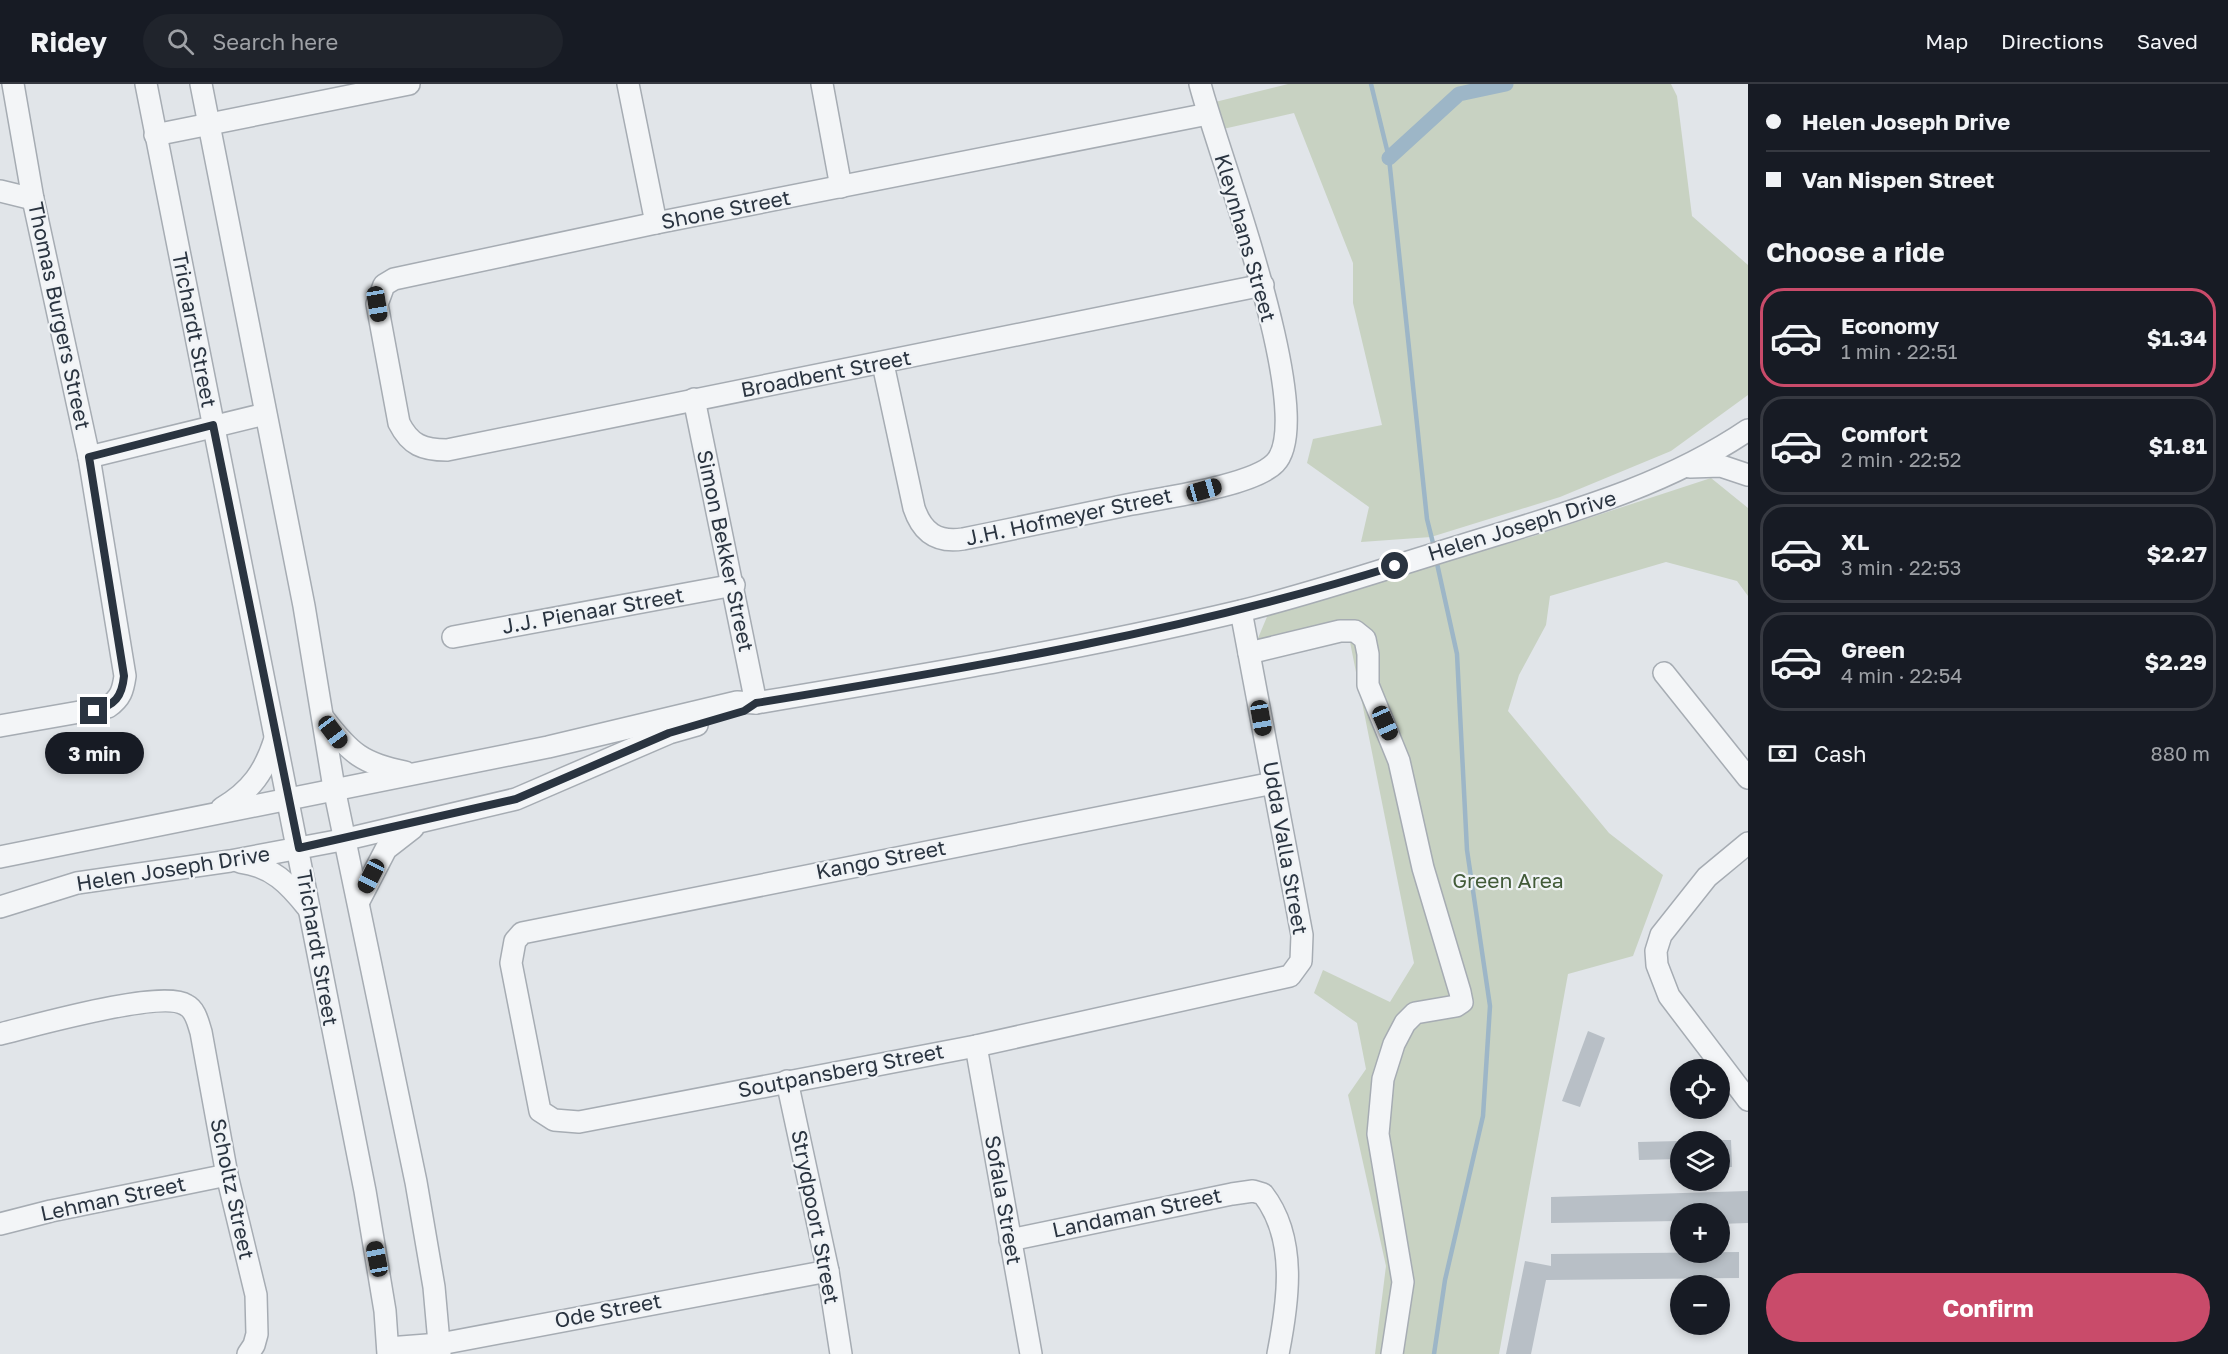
<!DOCTYPE html>
<html lang="en">
<head>
<meta charset="utf-8">
<style>
	:root { --surface:#171b24; --page:#20242c; --text:#f1f3f6; --muted:#9ea1a6; --line:#363941; --accent:#c94b6a }
	body { margin:0; font-family:"Golos Text",sans-serif; background:var(--page); color:var(--text); height:100vh; display:flex; flex-direction:column; font-size:22px; white-space:nowrap }
	* { box-sizing:border-box; margin:0 }
	p { font-size:20px; color:var(--muted) }
	.icon { flex:none; width:33px; height:33px; fill:none; stroke:currentColor; stroke-width:2; stroke-linecap:round; stroke-linejoin:round }
	.map { position:relative; flex:1; overflow:hidden }
	.side { display:flex; flex-direction:column; background:var(--surface); width:480px }
	.side>* { flex:none }
	.banner { display:grid; align-content:center; height:132px; padding:0 18px; background:var(--surface) }
	.buttons { position:absolute; left:1670px; top:975px; display:grid; gap:12px }
	.buttons a { display:grid; place-items:center; width:60px; height:60px; border-radius:50%; background:var(--surface); box-shadow:0 3px 9px #0003; font-size:30px }
	.end { position:absolute; width:27px; height:27px; margin:-14px; border:8px solid #2a3440; background:#fff; box-shadow:0 0 0 3px #fff }
	.from { border-radius:50% }
	.bubble { position:absolute; height:42px; border-radius:21px; background:var(--surface); box-shadow:0 3px 9px #0003; font-size:20px; font-weight:700; line-height:42px; text-align:center }
	.car { position:absolute; width:18px; height:36px; margin:-18px -9px; border-radius:8px; box-shadow:0 0 4px 2px #0007; background:linear-gradient(#222 24%,#8ab4d8 0 40%,#222 0 76%,#8ab4d8 0 86%,#222 0) }
	.banner b { display:flex; align-items:center; gap:21px; height:57px; font-size:22px }
	.banner b+b { border-top:2px solid var(--line) }
	.banner i { width:15px; height:15px; background:var(--text) }
	ul { padding:0; list-style:none }
	li { display:flex; align-items:center; gap:18px; height:99px; margin:0 12px 9px; padding:0 6px; border:3px solid var(--line); border-radius:24px }
	li div { flex:1 }
	li b { display:block; font-size:22px }
	li em { font-style:normal; font-weight:700 }
	li.active { border-color:var(--accent) }
	li>.icon { width:54px; height:54px; stroke-width:1.5 }
	h2 { padding:0 18px; font-size:27px; line-height:72px }
	.pay { display:flex; align-items:center; gap:15px; height:66px; padding:0 18px; font-size:22px }
	.pay p { margin-inline-start:auto }
	.action { display:flex; gap:12px; margin-top:auto; padding:12px 18px }
	.action a { flex:1; height:69px; border-radius:36px; background:var(--accent); color:#fff; font-size:24px; font-weight:700; line-height:69px; text-align:center }
	header { display:flex; align-items:center; gap:36px; box-sizing:border-box; height:84px; padding:0 30px; background:var(--surface); border-bottom:2px solid var(--line) }
	header strong { font-size:28px }
	nav { display:flex; gap:33px; margin-inline-start:auto; font-size:21px }
	.search { width:420px; height:54px; background:var(--page); display:flex; align-items:center; gap:15px; box-sizing:border-box; padding:0 21px; border-radius:33px; color:var(--muted); font-size:22px }
	main { display:flex; flex:1; min-height:0 }
	.map>svg:first-child { display:block }
</style>
</head>
<body>
<header>
<strong>Ridey</strong>
<div class="search"><svg class="icon" aria-label="search" viewBox="0 0 24 24"><circle cx="10" cy="10" r="6"/><path d="M15 15l6 6"/></svg>Search here</div>
<nav><a>Map</a><a>Directions</a><a>Saved</a></nav>
</header>
<main>
<div class="map">
<svg width="1748" height="1270" viewBox="0 0 1748 1270">
	<rect width="100%" height="100%" fill="#e1e5e9"/>
	<g fill="#c8d2c2">
		<polygon points="1288,0 1671,0 1677,12 1692,132 1748,181 1748,311 1671,367 1560,413 1431,453 1361,458 1369,423 1307,379 1313,355 1382,341 1353,219 1353,179 1294,29 1223,45 1211,19"/>
		<polygon points="1711,394 1748,424 1748,512 1737,497 1666,478 1550,512 1546,541 1519,591 1508,627 1609,749 1663,791 1633,872 1568,890 1499,1270 1375,1270 1386,1182 1348,1011 1366,985 1357,939 1314,909 1323,886 1390,918 1414,879 1346,538 1256,559 1269,528 1534,452"/>
	</g>
	<g fill="none" stroke-linecap="round" stroke-linejoin="round">
		<g stroke="#9db6c7" stroke-width="4.5">
			<polyline points="1371,0 1389,74 1427,435 1434,463"/>
			<polyline points="1434,1270 1445,1196 1483,1032 1490,922 1467,766 1457,570 1436,475"/>
		</g>
		<polyline stroke="#9db6c7" stroke-width="15" points="1389,74 1459,10 1506,0"/>
	</g>
	<g fill="#b8bfc6">
		<polygon points="1588,947 1605,954 1580,1023 1562,1017"/>
		<polygon points="1719,1056 1731,1056 1732,1083 1719,1083"/>
		<polygon points="1680,1057 1680,1075 1639,1076 1638,1058"/>
		<polygon points="1748,1107 1748,1139 1719,1140 1719,1130 1677,1130 1678,1137 1551,1139 1551,1113"/>
		<polygon points="1739,1168 1739,1194 1546,1196 1531,1270 1506,1270 1525,1177 1551,1182 1551,1170"/>
	</g>
	<g fill="none" stroke-linecap="round" stroke-linejoin="round">
		<defs>
			<g id="minor">
				<polyline points="146,0 365,1107 385,1227 388,1270"/>
				<polyline points="201,0 304,522 334,704 416,1098 434,1203 440,1270"/>
				<polyline points="628,0 656,139"/>
				<polyline points="822,0 841,103"/>
				<path d="M 1208,30 L 656,139 L 394,195 L 384,201 L 377,220 L 399,339 C 410,361 423,366 447,366 L 1263,201"/>
				<polyline points="155,51 409,0"/>
				<polyline points="0,107 33,115"/>
				<path d="M 883,280 L 914,424 C 922,448 937,459 963,455 C 1018,444 1073,432 1127,421 C 1161,414 1253,402 1275,379 C 1320,333 1216,64 1200,0"/>
				<polyline points="694,315 756,619"/>
				<polyline points="89,373 265,330"/>
				<polyline points="1690,383 1721,382 1748,391"/>
				<polyline points="1241,527 1302,851 1301,877 1290,892 976,962 579,1038 554,1036 540,1027 511,879 515,857 522,849 1273,699"/>
				<polyline points="453,553 734,501"/>
				<polyline points="1249,569 1340,547 1355,547 1365,555 1368,570 1368,601 1399,677 1423,784 1460,908 1462,918 1456,922 1415,929 1405,939 1394,960 1383,995 1378,1050 1403,1198 1392,1270"/>
				<polyline points="1664,589 1748,694"/>
				<path d="M 324,635 C 350,669 363,680 405,688"/>
				<path d="M 0,642 L 108,623 C 121,614 123,606 125,592 L 89,373 L 33,115 L 13,0"/>
				<path d="M 222,724 C 251,707 265,687 275,655"/>
				<polyline points="1748,759 1707,793 1661,851 1656,867 1657,881 1669,912 1748,1016"/>
				<path d="M 0,773 L 548,663 L 737,618 L 756,619 C 918,592 1081,565 1241,527 C 1315,509 1387,484 1460,462 C 1559,431 1661,405 1748,346"/>
				<path d="M 240,778 C 272,782 289,800 308,824"/>
				<polyline points="359,817 386,765 413,744"/>
				<polyline points="0,823 77,799 230,777 347,755 516,715 669,649 697,641"/>
				<path d="M 0,950 C 33,942 162,905 186,921 C 196,926 198,939 201,948 L 227,1091 L 256,1211 L 257,1250 L 254,1261 L 248,1270"/>
				<polyline points="976,962 1031,1270"/>
				<polyline points="787,997 828,1187 841,1270"/>
				<polyline points="0,1140 51,1127 227,1091"/>
				<path d="M 1010,1156 L 1232,1110 L 1253,1107 L 1263,1110 C 1298,1155 1288,1219 1278,1270"/>
				<polyline points="388,1264 440,1260 828,1187"/>
			</g>
		</defs>
		<use href="#minor" stroke="#a6acb3" stroke-width="24"/>
		<use href="#minor" stroke="#f3f5f7" stroke-width="21"/>
	</g>
	<g fill="none" stroke-linecap="round" stroke-linejoin="round">
		<path stroke="#2a3440" stroke-width="8" d="M 94,627 C 115,621 122,613 124,592 L 89,373 L 213,341 L 299,764 L 516,715 L 669,649 L 744,627 L 756,619 C 971,584 1187,547 1395,482"/>
	</g>
	<g text-anchor="middle" stroke-width="4.5" stroke-linejoin="round" paint-order="stroke">
		<g font-size="21" fill="#2a3440" stroke="#f0f3f6">
			<text transform="translate(726 126) rotate(-11)" y="7">Shone Street</text>
			<text transform="translate(1245 154) rotate(74)" y="7">Kleynhans Street</text>
			<text transform="translate(59 232) rotate(78)" y="7">Thomas Burgers Street</text>
			<text transform="translate(194 246) rotate(79)" y="7">Trichardt Street</text>
			<text transform="translate(826 290) rotate(-11)" y="7">Broadbent Street</text>
			<text transform="translate(1069 433) rotate(-12)" y="7">J.H. Hofmeyer Street</text>
			<text transform="translate(1522 442) rotate(-17)" y="7">Helen Joseph Drive</text>
			<text transform="translate(725 467) rotate(78)" y="7">Simon Bekker Street</text>
			<text transform="translate(593 527) rotate(-10)" y="7">J.J. Pienaar Street</text>
			<text transform="translate(1285 764) rotate(80)" y="7">Udda Valla Street</text>
			<text transform="translate(881 776) rotate(-11)" y="7">Kango Street</text>
			<text transform="translate(173 785) rotate(-9)" y="7">Helen Joseph Drive</text>
			<text transform="translate(317 864) rotate(80)" y="7">Trichardt Street</text>
			<text transform="translate(841 987) rotate(-11)" y="7">Soutpansberg Street</text>
			<text transform="translate(232 1105) rotate(78)" y="7">Scholtz Street</text>
			<text transform="translate(113 1115) rotate(-12)" y="7">Lehman Street</text>
			<text transform="translate(1003 1116) rotate(80)" y="7">Sofala Street</text>
			<text transform="translate(1137 1129) rotate(-12)" y="7">Landaman Street</text>
			<text transform="translate(815 1133) rotate(79)" y="7">Strydpoort Street</text>
			<text transform="translate(608 1227) rotate(-11)" y="7">Ode Street</text>
		</g>
		<g font-size="21" fill="#425b38" stroke="#f0f3f6">
			<text x="1508" y="804">Green Area</text>
		</g>
	</g>
</svg>
<div class="buttons">
<a><svg class="icon" aria-label="locate" viewBox="0 0 24 24"><circle cx="12" cy="12" r="6"/><path d="M12 2v4M12 18v4M2 12h4M18 12h4"/></svg></a>
<a><svg class="icon" aria-label="layers" viewBox="0 0 24 24"><path d="M12 4l9 5-9 5-9-5zM3 14l9 5 9-5"/></svg></a>
<a>+</a>
<a>−</a>
</div>
<i class="end from" style="left:1395px;top:482px"></i>
<i class="end" style="left:94px;top:627px"></i>
<div class="bubble" style="left:45px;top:648px;width:99px">3 min</div>
<i class="car" style="left:377px;top:220px;rotate:171deg"></i>
<i class="car" style="left:1204px;top:406px;rotate:74deg"></i>
<i class="car" style="left:1261px;top:634px;rotate:170deg"></i>
<i class="car" style="left:1385px;top:639px;rotate:156deg"></i>
<i class="car" style="left:333px;top:648px;rotate:143deg"></i>
<i class="car" style="left:371px;top:792px;rotate:207deg"></i>
<i class="car" style="left:377px;top:1175px;rotate:349deg"></i>
</div>
<section class="side">
<div class="banner">
<b><i class="from"></i>Helen Joseph Drive</b>
<b><i></i>Van Nispen Street</b>
</div>
<h2>Choose a ride</h2>
<ul>
<li class="active"><svg class="icon" aria-label="car" viewBox="0 0 24 24"><path d="M5 17H2v-5l4-1 3-4h7l3 4 3 1v5h-3M9 17h6M6 11h13"/><circle cx="7" cy="17" r="2"/><circle cx="17" cy="17" r="2"/></svg><div><b>Economy</b><p>1 min · 22:51</p></div><em>$1.34</em></li>
<li><svg class="icon" aria-label="car" viewBox="0 0 24 24"><path d="M5 17H2v-5l4-1 3-4h7l3 4 3 1v5h-3M9 17h6M6 11h13"/><circle cx="7" cy="17" r="2"/><circle cx="17" cy="17" r="2"/></svg><div><b>Comfort</b><p>2 min · 22:52</p></div><em>$1.81</em></li>
<li><svg class="icon" aria-label="car" viewBox="0 0 24 24"><path d="M5 17H2v-5l4-1 3-4h7l3 4 3 1v5h-3M9 17h6M6 11h13"/><circle cx="7" cy="17" r="2"/><circle cx="17" cy="17" r="2"/></svg><div><b>XL</b><p>3 min · 22:53</p></div><em>$2.27</em></li>
<li><svg class="icon" aria-label="car" viewBox="0 0 24 24"><path d="M5 17H2v-5l4-1 3-4h7l3 4 3 1v5h-3M9 17h6M6 11h13"/><circle cx="7" cy="17" r="2"/><circle cx="17" cy="17" r="2"/></svg><div><b>Green</b><p>4 min · 22:54</p></div><em>$2.29</em></li>
</ul>
<div class="pay"><svg class="icon" aria-label="cash" viewBox="0 0 24 24"><path d="M3 7h18v10H3z"/><circle cx="12" cy="12" r="2"/></svg>Cash<p>880 m</p></div>
<div class="action"><a>Confirm</a></div>
</section>
</main>
</body>
</html>
